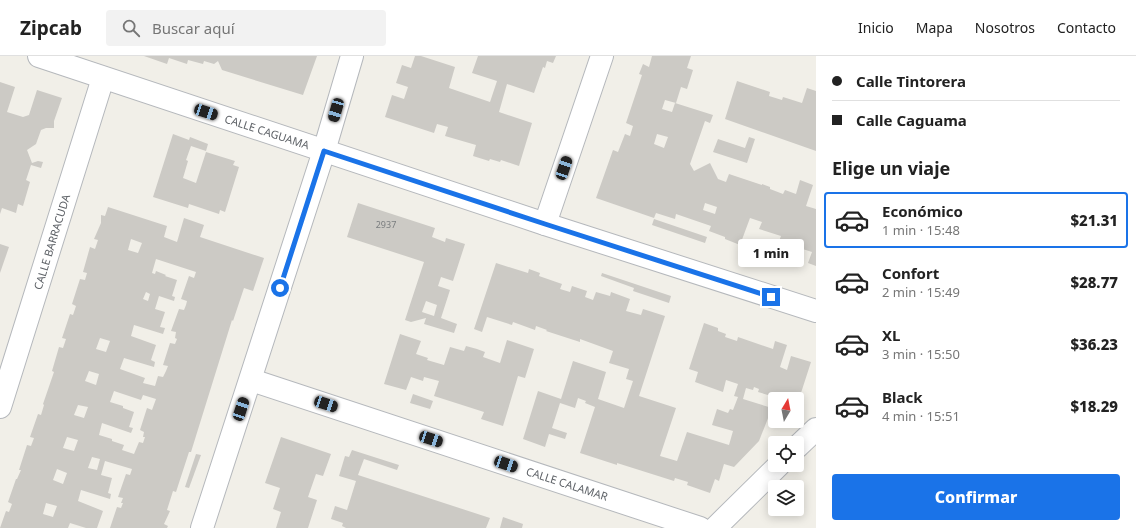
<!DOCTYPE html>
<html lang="es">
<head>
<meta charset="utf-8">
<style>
	:root { --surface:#fff; --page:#f2f2f2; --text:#222; --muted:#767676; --line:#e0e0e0; --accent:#1a73e8 }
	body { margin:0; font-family:"Noto Sans",sans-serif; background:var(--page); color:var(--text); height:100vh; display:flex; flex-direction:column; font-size:15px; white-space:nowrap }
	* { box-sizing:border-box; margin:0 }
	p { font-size:13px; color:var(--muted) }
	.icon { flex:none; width:22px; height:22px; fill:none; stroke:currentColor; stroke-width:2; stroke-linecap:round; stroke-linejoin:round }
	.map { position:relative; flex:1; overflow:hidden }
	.sheet { display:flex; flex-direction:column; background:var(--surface); width:320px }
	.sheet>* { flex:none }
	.guide { display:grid; align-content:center; height:88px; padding:0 16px; background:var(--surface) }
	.needle { width:26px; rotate:10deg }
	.controls { position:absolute; left:768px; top:336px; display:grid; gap:8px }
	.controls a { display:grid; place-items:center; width:36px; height:36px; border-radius:4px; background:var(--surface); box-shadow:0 2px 10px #0003; font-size:20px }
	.end { position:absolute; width:18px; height:18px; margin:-9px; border:5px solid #1a73e8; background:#fff; box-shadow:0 0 0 2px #fff }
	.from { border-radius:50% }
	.bubble { position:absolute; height:28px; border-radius:4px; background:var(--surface); box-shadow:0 2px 10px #0003; font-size:13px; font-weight:800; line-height:28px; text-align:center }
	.car { position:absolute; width:12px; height:24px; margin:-12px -6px; border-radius:5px; box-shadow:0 0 3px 1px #0007; background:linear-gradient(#222 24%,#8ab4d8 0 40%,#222 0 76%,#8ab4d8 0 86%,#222 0) }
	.guide b { display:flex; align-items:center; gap:14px; height:38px; font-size:15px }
	.guide b+b { border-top:1px solid var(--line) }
	.guide i { width:10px; height:10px; background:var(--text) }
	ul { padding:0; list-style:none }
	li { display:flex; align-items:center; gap:12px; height:56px; margin:0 8px 6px; padding:0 8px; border:2px solid transparent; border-radius:4px }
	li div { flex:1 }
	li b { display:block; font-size:15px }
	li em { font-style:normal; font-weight:800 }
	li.current { border-color:var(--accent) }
	li>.icon { width:36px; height:36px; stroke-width:1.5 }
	h2 { padding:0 16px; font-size:18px; line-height:48px }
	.action { display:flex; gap:8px; margin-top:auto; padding:8px 16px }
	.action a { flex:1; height:46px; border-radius:4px; background:var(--accent); color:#fff; font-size:16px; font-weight:800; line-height:46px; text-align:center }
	header { display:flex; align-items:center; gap:24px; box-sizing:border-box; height:56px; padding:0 20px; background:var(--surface); border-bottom:1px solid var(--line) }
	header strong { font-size:19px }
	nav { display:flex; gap:22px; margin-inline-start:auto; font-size:14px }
	.search { width:280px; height:36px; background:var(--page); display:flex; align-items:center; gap:10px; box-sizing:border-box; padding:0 14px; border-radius:4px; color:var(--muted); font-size:15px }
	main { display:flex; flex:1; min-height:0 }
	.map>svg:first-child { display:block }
</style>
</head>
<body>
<header>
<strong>Zipcab</strong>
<div class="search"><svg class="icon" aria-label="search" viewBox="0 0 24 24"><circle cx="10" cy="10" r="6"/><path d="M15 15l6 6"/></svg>Buscar aquí</div>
<nav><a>Inicio</a><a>Mapa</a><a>Nosotros</a><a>Contacto</a></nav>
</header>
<main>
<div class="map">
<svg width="816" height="472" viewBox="0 0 816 472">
	<rect width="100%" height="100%" fill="#f1efe8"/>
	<g fill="#cccac5" fill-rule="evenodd">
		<polygon points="144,0 317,0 303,39 222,14 218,5 214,8 204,5 203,8 188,4 187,8 169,2 167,8"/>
		<polygon points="415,0 421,0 455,11 449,32 490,46 497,25 472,17 478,0 556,0 553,7 547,5 545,12 543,11 534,37 507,28 499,56 532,67 519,110 501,104 500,106 490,103 489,105 473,100 476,89 445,80 448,71 437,68 434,77 385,61 392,39 404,43 408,31 396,27 402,9 411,12"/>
		<path d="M 652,0 L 691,0 L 687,12 L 693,14 L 687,33 L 681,31 L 676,47 L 665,44 L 662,53 L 672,56 L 675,47 L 713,59 L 710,67 L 705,65 L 690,108 L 694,115 L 710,107 L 718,123 L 726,126 L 729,118 L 762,129 L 762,128 L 770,131 L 770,133 L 783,138 L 785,134 L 796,138 L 800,124 L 813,129 L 806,150 L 816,153 L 816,210 L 808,207 L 812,196 L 790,189 L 787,200 L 775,196 L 781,180 L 759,173 L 762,166 L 750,162 L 740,189 L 725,183 L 725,181 L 709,175 L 711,170 L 676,158 L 675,163 L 656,157 L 654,162 L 596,142 L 613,94 L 618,96 L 625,78 L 630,80 L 633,70 L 626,67 L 642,19 L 639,18 L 643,8 L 649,11 ZM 657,78 L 668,81 L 664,92 L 654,88 ZM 705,147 L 717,151 L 715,158 L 703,154 Z"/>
		<polygon points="737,25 770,36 769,40 782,44 783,41 802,47 807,32 816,35 816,95 725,63"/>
		<polygon points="0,26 15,31 7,56 23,61 29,59 37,34 62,42 54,65 54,72 46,72 41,74 36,88 27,94 32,107 38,105 43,106 41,112 31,109 26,124 30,126 23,150 18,148 16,157 2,152 0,158"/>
		<polygon points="173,78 189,84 190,81 208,88 206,95 191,90 186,104 188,105 183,122 196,127 206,96 235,105 233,109 239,111 225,156 220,154 219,158 189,148 188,152 153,141"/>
		<polygon points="749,81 755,83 747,107 713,96 718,83 745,92"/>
		<path d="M 358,147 L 435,172 L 432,181 L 445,186 L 446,182 L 465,188 L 453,225 L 441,221 L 438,230 L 450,234 L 441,262 L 457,268 L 454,277 L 424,268 L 426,262 L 411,266 L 405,264 L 424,206 L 347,181 ZM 426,245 L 437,249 L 434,260 L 422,256 Z"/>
		<path d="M 108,151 L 167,170 L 164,181 L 177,186 L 184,162 L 204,169 L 200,181 L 264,202 L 253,235 L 244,232 L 233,265 L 232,264 L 191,396 L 189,396 L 176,436 L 173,435 L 167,454 L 170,455 L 164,468 L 168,470 L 167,472 L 110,472 L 117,451 L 121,452 L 123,447 L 121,447 L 123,442 L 118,441 L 126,418 L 130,419 L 132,413 L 105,405 L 101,419 L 112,422 L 108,437 L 111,438 L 110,443 L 81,434 L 78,445 L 103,455 L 97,472 L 86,472 L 70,467 L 68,472 L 0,472 L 6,455 L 9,456 L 12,448 L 8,446 L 16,423 L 17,423 L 21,414 L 19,414 L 27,389 L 31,390 L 34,382 L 30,381 L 38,358 L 41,359 L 44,349 L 43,348 L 54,316 L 52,315 L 59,291 L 63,292 L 66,283 L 62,282 L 70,258 L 73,259 L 76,250 L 72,248 L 80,223 L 85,224 L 87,217 L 83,216 L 90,191 L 95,193 L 98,184 L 94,183 L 101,167 L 101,159 L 105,160 ZM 131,183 L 142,187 L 138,197 L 128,194 ZM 156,203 L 196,216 L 194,222 L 189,220 L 181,243 L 187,245 L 186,249 L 184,254 L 179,253 L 171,275 L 176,276 L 175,282 L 177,283 L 175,288 L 170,287 L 163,309 L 168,310 L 166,315 L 163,321 L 158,320 L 155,330 L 143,327 L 145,322 L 120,313 L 124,302 L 154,311 L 155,306 L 151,304 L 156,289 L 131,280 L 134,269 L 163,278 L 165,272 L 160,271 L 165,256 L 155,253 L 159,240 L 174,245 L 175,241 L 172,240 L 177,224 L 165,220 L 166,219 L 156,215 L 155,218 L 152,217 ZM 146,236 L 150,238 L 148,245 L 143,243 ZM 100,282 L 110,285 L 106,296 L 96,293 ZM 89,315 L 99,318 L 96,329 L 85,325 ZM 114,335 L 141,344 L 143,339 L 156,343 L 152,354 L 147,352 L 140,374 L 144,376 L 143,381 L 145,381 L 143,387 L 139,386 L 134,398 L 122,394 L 124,389 L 112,385 L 112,383 L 99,379 L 102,367 L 131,377 L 133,372 L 129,371 L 134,356 L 123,352 L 123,350 L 110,346 ZM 78,349 L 88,351 L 84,362 L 74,359 ZM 67,381 L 78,384 L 74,395 L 63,392 ZM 92,401 L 100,403 L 97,414 L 88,412 ZM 57,413 L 67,417 L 63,428 L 53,424 ZM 46,447 L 57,450 L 53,461 L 43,458 Z"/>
		<polygon points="654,163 707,181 705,187 652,169"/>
		<polygon points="0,188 9,191 0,217"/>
		<polygon points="496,207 528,217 529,213 540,217 539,220 562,228 560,233 570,236 572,230 587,235 585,241 593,244 596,236 610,240 611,236 630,243 626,255 641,259 643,253 665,260 639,340 676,352 660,400 677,405 687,376 729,389 733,375 712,369 717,353 728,357 730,353 733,354 738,341 734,340 738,328 726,324 723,336 695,326 698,316 689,313 704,267 718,272 718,275 726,278 725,281 737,285 738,281 773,293 775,285 787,289 780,311 787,314 791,300 811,306 800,340 795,338 793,343 778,343 780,339 772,337 771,340 758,336 759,333 754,331 753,334 746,332 743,343 772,352 759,385 734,411 724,408 719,425 715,423 710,437 687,429 688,426 675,422 674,425 617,407 617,409 580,397 595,351 585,347 586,345 578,342 575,352 560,347 552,372 567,377 565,383 549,378 545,391 523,383 538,335 561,343 573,305 606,316 598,343 624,352 633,325 626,323 629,313 609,307 613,295 580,283 580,286 546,275 547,274 536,270 535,274 513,266 512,269 487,261 482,276 474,273"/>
		<polygon points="602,217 671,240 669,247 633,235 634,232 601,220"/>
		<polygon points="400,278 421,285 416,298 428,302 427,304 444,309 450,291 464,295 466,290 477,293 485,296 483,301 500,307 507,284 534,293 525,322 518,320 503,370 481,363 484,356 434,340 439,325 424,321 423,325 411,321 406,334 384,328"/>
		<polygon points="413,338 433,345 430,353 410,347"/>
		<polygon points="281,381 331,398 323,420 316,418 308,441 317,444 308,472 276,472 281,456 273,453 280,432 265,427"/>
		<polygon points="352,394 399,409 397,414 364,403 358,419 490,462 486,472 346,472 342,470 343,467 331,463 335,450 347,454 356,425 339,420 345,400 349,401"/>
		<polygon points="196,398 201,399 189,432 185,431"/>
		<polygon points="503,461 523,468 522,472 500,472"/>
	</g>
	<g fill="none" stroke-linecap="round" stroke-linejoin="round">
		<defs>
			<g id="minor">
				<polyline points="39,0 545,168 816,255"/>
				<polyline points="545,168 602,0"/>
				<polyline points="251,324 700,472"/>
				<polyline points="0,351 103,22"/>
				<polyline points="797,391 816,373"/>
				<polyline points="202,472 324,95 352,0"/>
				<polyline points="715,472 779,409"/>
			</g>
		</defs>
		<use href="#minor" stroke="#b5b8bc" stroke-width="24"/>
		<use href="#minor" stroke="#fff" stroke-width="22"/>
	</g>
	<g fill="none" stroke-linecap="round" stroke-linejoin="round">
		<polyline stroke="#1a73e8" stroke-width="5" points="280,232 324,95 545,168 771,241"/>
	</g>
	<g text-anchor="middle" stroke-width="3.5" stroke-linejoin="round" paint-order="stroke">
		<g font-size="9" fill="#7a7d7f">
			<text x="386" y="172">2937</text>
		</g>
		<g font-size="11" fill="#5f6368" stroke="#fff">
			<text transform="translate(267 76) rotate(18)" y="4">CALLE CAGUAMA</text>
			<text transform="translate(52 186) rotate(-73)" y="4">CALLE BARRACUDA</text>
			<text transform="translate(567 428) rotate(18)" y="4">CALLE CALAMAR</text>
		</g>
	</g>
</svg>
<div class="controls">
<a><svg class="needle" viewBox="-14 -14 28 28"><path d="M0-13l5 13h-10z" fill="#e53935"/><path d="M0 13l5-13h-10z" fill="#767676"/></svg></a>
<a><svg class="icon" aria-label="locate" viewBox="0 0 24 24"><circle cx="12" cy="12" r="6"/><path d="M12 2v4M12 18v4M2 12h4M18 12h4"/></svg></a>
<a><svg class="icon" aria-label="layers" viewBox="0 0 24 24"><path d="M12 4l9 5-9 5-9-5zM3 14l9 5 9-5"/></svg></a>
</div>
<i class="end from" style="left:280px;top:232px"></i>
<i class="end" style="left:771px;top:241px"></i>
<div class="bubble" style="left:738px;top:183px;width:66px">1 min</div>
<i class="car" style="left:336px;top:54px;rotate:196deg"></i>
<i class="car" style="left:206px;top:56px;rotate:108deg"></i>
<i class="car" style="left:564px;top:112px;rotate:19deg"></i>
<i class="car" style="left:326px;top:348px;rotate:108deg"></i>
<i class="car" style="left:241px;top:353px;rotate:18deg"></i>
<i class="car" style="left:431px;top:383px;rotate:108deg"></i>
<i class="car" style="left:506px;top:408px;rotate:109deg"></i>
</div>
<section class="sheet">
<div class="guide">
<b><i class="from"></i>Calle Tintorera</b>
<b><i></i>Calle Caguama</b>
</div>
<h2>Elige un viaje</h2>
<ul>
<li class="current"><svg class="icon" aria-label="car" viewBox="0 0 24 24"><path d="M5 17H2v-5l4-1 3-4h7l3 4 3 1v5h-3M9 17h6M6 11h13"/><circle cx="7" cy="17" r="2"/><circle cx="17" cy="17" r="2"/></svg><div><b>Económico</b><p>1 min · 15:48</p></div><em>$21.31</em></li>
<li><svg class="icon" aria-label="car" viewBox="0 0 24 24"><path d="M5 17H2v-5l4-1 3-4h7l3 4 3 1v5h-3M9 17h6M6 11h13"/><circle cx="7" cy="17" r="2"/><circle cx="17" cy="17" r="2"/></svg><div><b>Confort</b><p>2 min · 15:49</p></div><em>$28.77</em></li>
<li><svg class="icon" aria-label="car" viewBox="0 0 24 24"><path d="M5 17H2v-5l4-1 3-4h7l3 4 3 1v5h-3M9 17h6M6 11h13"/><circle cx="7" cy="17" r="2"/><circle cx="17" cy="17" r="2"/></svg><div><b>XL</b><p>3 min · 15:50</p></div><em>$36.23</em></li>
<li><svg class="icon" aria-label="car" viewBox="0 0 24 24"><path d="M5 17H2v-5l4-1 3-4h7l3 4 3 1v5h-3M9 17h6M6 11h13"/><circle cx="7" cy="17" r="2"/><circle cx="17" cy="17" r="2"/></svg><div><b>Black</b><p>4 min · 15:51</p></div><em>$18.29</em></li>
</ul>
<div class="action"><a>Confirmar</a></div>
</section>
</main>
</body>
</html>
